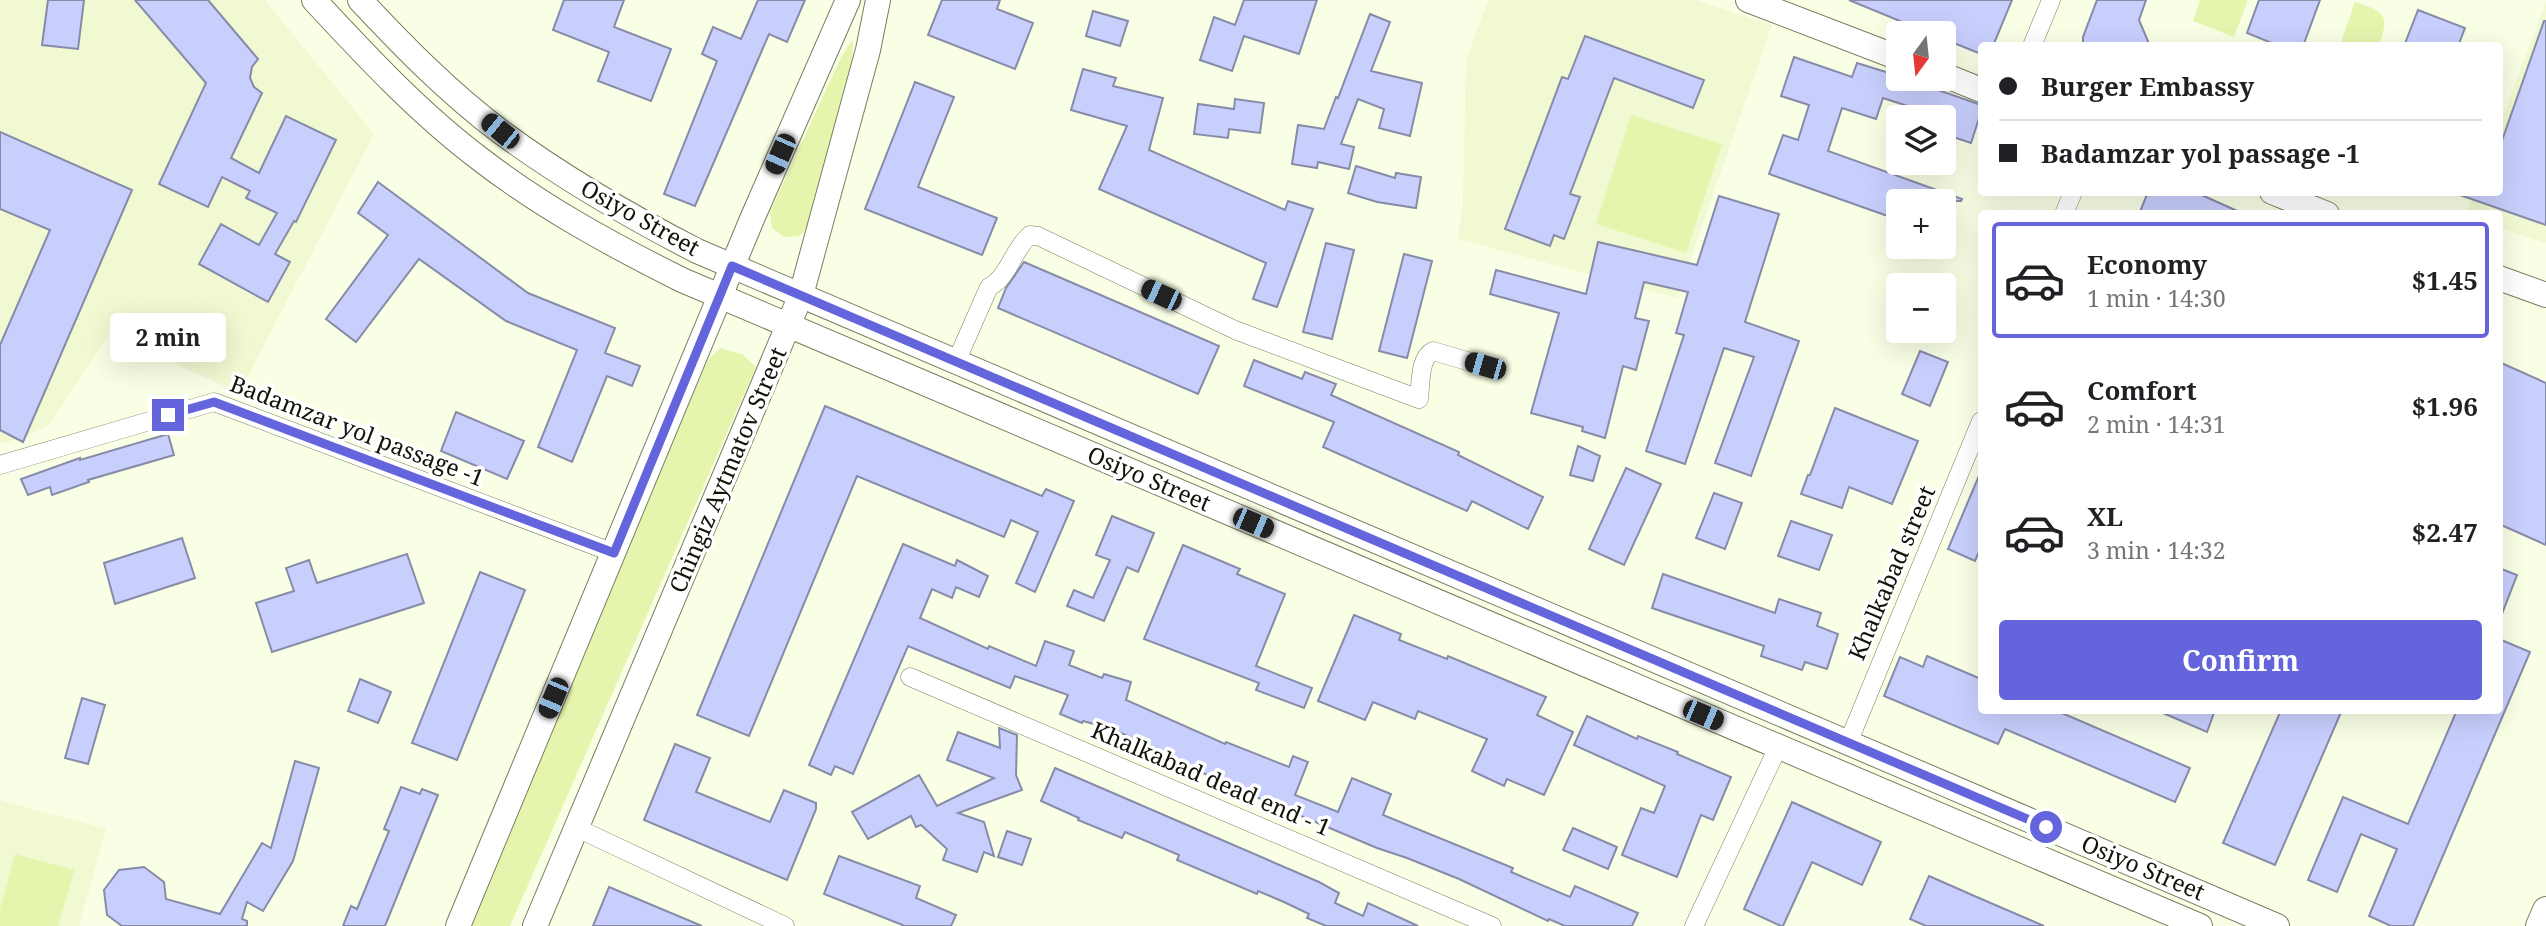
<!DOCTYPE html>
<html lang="en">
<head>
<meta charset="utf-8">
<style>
	:root { --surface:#fff; --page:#f2f2f2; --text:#202124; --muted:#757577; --line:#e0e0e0; --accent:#6464dd }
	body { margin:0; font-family:"Noto Serif",serif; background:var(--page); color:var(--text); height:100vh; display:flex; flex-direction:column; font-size:26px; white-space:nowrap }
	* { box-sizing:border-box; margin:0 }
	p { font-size:23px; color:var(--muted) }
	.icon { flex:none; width:38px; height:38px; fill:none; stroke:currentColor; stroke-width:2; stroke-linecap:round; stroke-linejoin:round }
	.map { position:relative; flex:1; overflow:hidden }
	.drawer { position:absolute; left:1978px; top:210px; width:525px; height:504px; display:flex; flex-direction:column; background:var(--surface); border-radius:7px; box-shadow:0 7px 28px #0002 }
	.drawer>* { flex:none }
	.banner { position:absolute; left:1978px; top:42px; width:525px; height:154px; border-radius:7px; box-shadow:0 7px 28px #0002; display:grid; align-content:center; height:154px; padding:0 21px; background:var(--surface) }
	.needle { width:46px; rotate:195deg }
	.controls { position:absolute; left:1886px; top:21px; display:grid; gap:14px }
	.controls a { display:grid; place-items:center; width:70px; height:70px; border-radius:7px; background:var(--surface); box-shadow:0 7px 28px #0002; font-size:35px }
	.end { position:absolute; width:32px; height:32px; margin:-16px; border:9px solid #6464dd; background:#fff; box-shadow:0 0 0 4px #fff }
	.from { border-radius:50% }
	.bubble { position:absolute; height:49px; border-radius:7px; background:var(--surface); box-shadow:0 7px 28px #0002; font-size:23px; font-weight:700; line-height:49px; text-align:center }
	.car { position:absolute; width:21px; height:42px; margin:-21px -10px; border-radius:9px; box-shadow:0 0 5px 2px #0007; background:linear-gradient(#222 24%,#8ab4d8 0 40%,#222 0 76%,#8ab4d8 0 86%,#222 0) }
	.banner b { display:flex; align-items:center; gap:24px; height:66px; font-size:26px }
	.banner b+b { border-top:2px solid var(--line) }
	.banner i { width:18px; height:18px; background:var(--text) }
	ul { padding:12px 0 0; list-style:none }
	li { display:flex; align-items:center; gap:21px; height:116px; margin:0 14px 10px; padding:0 7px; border:4px solid transparent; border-radius:7px }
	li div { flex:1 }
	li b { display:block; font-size:26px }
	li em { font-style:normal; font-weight:700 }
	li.current { border-color:var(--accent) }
	li>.icon { width:63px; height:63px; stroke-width:1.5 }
	.cta { display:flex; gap:14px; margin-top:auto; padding:14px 21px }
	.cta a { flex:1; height:80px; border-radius:7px; background:var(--accent); color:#fff; font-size:28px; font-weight:700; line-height:80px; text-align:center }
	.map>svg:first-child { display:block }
</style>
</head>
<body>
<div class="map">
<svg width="2546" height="926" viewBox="0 0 2546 926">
	<rect width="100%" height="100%" fill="#f9ffe5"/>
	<g fill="#f0f9d1">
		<polygon points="0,0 265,0 374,134 239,393 109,333 49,425 26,437 0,444"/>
		<polygon points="1488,0 1695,0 1772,25 1677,298 1458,239 1463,201 1466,61"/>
		<polygon points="2546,2 2546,243 2499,228 2499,214 2466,214 2474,193 2499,192 2499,126"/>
		<polygon points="0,800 106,829 79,926 0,926"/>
	</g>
	<g fill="#e6f5ae">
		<polygon points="2200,0 2248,0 2234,37 2193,21"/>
		<path d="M 2355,2 C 2385,12 2390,14 2379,45 L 2340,45 Z"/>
		<polygon points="853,39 852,62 809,225 800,236 784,237 772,228 770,212 841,57"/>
		<polygon points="1631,115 1722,144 1686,253 1596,224"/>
		<polygon points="720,348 742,354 756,367 510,926 466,926 627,544 708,360"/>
		<polygon points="15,854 74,870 58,926 0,926 0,909"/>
	</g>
	<g fill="#c9cffd" stroke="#878ba8" stroke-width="2">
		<polygon points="48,0 84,0 78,49 42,45"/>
		<polygon points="135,0 208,0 258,59 252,67 250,78 254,87 262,93 231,158 259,173 286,116 336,140 296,222 294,221 275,254 290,262 268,302 199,264 221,224 259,245 277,213 246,198 250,191 222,177 208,207 159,184 206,83"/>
		<polygon points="564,0 624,0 614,27 671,49 651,101 598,81 609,52 553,30"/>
		<polygon points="758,0 805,0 787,42 769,34 695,206 664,194 717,61 702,54 713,27 741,39"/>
		<polygon points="942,0 1000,0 997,9 1033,23 1015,69 928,35"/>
		<polygon points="1244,0 1317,0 1299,54 1244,36 1232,71 1200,60 1214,17 1235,25"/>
		<polygon points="1849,0 2012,0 1993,46 1981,46 1981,54 1944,39 1944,33 1929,33"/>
		<polygon points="2097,0 2146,0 2139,20 2150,46 2083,46 2083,37"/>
		<polygon points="2259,0 2320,0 2303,46 2279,46 2247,33"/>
		<polygon points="2418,10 2465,28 2458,46 2404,46"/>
		<polygon points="1093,11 1128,21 1120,46 1086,36"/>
		<polygon points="1370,14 1390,22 1371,71 1422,83 1410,136 1379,128 1384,109 1358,99 1341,144 1354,147 1349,169 1318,162 1317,168 1292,164 1298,125 1324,129 1336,97 1338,98"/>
		<polygon points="2544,21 2546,21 2546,225 2460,195 2460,192 2499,192 2499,149"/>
		<polygon points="1585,36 1704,80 1693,108 1614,78 1570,194 1580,197 1564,239 1554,235 1550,246 1505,229 1562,77 1568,79"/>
		<polygon points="1794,57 1852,77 1857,63 1899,76 1899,79 1907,79 1981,105 1981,112 1971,143 1944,134 1944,117 1915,117 1917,109 1883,98 1876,119 1842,108 1828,151 1962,199 1961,201 1899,201 1899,220 1769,174 1783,135 1798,140 1809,105 1781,96"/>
		<polygon points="1083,69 1116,78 1113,86 1163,98 1149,150 1285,210 1288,201 1313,209 1277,307 1253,299 1266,263 1099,189 1127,126 1071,110"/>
		<polygon points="915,82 954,97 918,187 997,218 982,255 865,209"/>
		<polygon points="1235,99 1264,103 1260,133 1229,129 1228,138 1194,134 1198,104 1234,109"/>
		<polygon points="0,132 132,190 23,442 0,430 0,345 50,230 0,209"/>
		<polygon points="1356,166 1395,178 1396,173 1421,177 1416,208 1377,202 1348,193"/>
		<polygon points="378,182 528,293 615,328 605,353 640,366 632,386 607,376 572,462 538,447 577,350 506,321 419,259 356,342 326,319 388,235 358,213"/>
		<polygon points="2148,192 2195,192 2244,214 2139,214"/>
		<polygon points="1719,196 1779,214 1745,322 1799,341 1751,476 1715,463 1754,357 1724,348 1685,464 1646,451 1684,335 1676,333 1688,292 1644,282 1635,318 1649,321 1636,370 1623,366 1605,438 1582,431 1583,427 1531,413 1559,313 1490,294 1496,270 1586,294 1598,242 1697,265"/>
		<polygon points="1326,243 1354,250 1332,339 1303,332"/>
		<polygon points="1404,254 1432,261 1407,358 1379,351"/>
		<polygon points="1024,262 1219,346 1198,394 998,308 1006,288"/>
		<polygon points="1920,351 1948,362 1930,406 1902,394"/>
		<polygon points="1254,360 1302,379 1305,372 1336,384 1331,395 1459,452 1458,455 1543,497 1528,529 1472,501 1467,511 1323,447 1334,422 1244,386"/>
		<polygon points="2499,362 2546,383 2546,545 2499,524"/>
		<polygon points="825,406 1042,496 1046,489 1074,501 1035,592 1016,583 1038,532 1011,520 1004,537 857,476 749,736 697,715"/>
		<polygon points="1835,408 1918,441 1892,504 1849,487 1842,508 1801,494 1808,475 1810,475"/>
		<polygon points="456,412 524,441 507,479 441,451"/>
		<polygon points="168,434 174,455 88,480 89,482 52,495 50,487 28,495 21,479 80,458 80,460"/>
		<polygon points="1578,446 1600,456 1593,481 1570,475"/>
		<polygon points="1626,468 1661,484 1624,565 1589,549"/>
		<polygon points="1981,471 1981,547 1975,561 1948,549"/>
		<polygon points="1714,493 1742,503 1725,549 1696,538"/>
		<polygon points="1112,516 1154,533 1138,572 1127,567 1104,621 1067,606 1074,590 1093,598 1110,560 1096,555"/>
		<polygon points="1791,521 1832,535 1819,570 1778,556"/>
		<polygon points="182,538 195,578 115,604 104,563"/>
		<polygon points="903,544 955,566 957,560 988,576 979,597 956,587 952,598 932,589 920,618 988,649 989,646 1036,666 1045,641 1074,651 1069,665 1102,678 1104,674 1131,682 1126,700 1225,744 1226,742 1289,767 1293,756 1308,762 1295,795 1338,812 1352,778 1391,794 1383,815 1513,868 1511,872 1570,897 1575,886 1638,913 1632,926 1565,926 1549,919 1548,921 1459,879 1407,858 1377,848 1211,778 1212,777 1165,756 1166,753 1112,729 1083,721 1082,723 1060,714 1068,695 1015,676 1010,688 908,646 853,774 835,766 831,775 809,765"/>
		<polygon points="1183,545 1240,569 1237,574 1285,594 1256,666 1312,688 1304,708 1256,690 1259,683 1144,639"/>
		<polygon points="407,554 424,603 272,652 256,603 294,591 286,568 309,560 317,583"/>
		<polygon points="2499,568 2517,575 2500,619 2499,619"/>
		<polygon points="480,572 525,590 457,760 412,743"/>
		<polygon points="1663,574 1775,613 1779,599 1821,613 1817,626 1838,634 1827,669 1805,662 1802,670 1761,656 1764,646 1652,608"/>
		<polygon points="1354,615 1401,634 1399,640 1447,659 1448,656 1546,697 1537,715 1573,732 1544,795 1507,779 1504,786 1472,771 1487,739 1418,711 1415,719 1373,702 1365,720 1318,701"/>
		<polygon points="2499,639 2530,652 2413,926 2391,926 2369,916 2397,849 2361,834 2337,892 2308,880 2343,797 2408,824 2457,710 2499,710"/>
		<polygon points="1927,656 1981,679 1981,710 2055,710 2190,768 2175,802 2005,729 1998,744 1884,696 1900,657 1923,667"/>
		<polygon points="360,679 391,692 378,723 348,711"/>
		<polygon points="82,698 105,705 88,764 65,758"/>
		<polygon points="2156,710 2215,710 2207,732"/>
		<polygon points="2281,710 2342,710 2275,865 2223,843"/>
		<polygon points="1587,716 1637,739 1638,736 1678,752 1677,754 1731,777 1713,820 1701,815 1677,877 1622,855 1641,808 1654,813 1665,786 1574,745"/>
		<polygon points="999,728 1017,735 1016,775 1022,790 958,813 984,822 994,856 984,852 977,872 943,860 947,849 921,825 916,827 911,816 868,839 852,812 919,775 937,806 994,778 947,760 958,732 1000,748"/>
		<polygon points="675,744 710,758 696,792 770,822 784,790 816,803 816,809 787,880 644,820"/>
		<polygon points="295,761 319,768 293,861 263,911 247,902 242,919 247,921 247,926 122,926 107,915 104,890 119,870 144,867 164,882 166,899 220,914 262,843 271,848"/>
		<polygon points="1055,768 1319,882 1339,893 1335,903 1363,916 1368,903 1418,926 1326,926 1307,918 1309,914 1284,902 1258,891 1257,894 1177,860 1179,855 1125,832 1122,838 1078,820 1079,818 1041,801"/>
		<polygon points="401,787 420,794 422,789 438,795 385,926 343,926 351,906 357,909 389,831 384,829"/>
		<polygon points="1792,802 1881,842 1862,885 1812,862 1783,926 1781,926 1744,909"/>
		<polygon points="1573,828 1617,847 1608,869 1563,850"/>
		<polygon points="1007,831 1031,839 1022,865 998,857"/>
		<polygon points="839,856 920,886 916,898 956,915 951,926 905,926 824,894"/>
		<polygon points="1929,876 1979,898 2044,926 1926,926 1910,919"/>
		<polygon points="609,887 702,926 593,926"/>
	</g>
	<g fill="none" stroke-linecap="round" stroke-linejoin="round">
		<defs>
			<g id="street">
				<polyline points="2032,46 2051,0"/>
				<polyline points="2064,214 2073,192"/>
				<path d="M 956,362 L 989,287 C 1009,277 1013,249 1030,235 L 1038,236 L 1235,330 L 1419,399 C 1421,384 1419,358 1433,351 L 1484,366"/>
				<polyline points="0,465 214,402 614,553"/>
				<polyline points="910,677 1492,926"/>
				<polyline points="1848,743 1981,421"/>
				<polyline points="577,828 785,926"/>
				<polyline points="1694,926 1778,747"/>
			</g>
			<g id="secondary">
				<path d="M 314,0 C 366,56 419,113 480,159 C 542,207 612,245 682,280 L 2200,926"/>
				<path d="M 360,0 C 404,47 449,93 501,132 C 562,177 629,216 697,251 L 2277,926"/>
				<polyline points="1748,0 1899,58"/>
				<polyline points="1944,75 1981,90"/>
				<polyline points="2272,192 2327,214"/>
				<polyline points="2499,278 2546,295"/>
				<polyline points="458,926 752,219 848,0"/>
				<polyline points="535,926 801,295 868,50 878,0"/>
			</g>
			<polyline id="primary" points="2539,926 2546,910"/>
		</defs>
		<use href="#street" stroke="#787e61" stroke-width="19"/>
		<use href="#secondary" stroke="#787e61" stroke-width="26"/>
		<use href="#primary" stroke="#787e61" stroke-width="28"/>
		<use href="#street" stroke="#fff" stroke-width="18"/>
		<use href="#secondary" stroke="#fff" stroke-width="24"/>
		<use href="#primary" stroke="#fff" stroke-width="26"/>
	</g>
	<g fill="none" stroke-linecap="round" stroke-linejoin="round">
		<polyline stroke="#6464dd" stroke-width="9" points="168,415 214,402 614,553 732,266 2046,827"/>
	</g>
	<g text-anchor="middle" stroke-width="7" stroke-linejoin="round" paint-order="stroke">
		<g font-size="23" fill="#111308" stroke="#fff">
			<text transform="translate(640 218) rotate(29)" y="8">Osiyo Street</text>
			<text transform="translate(357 431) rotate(21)" y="8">Bаdаmzаr yol passage -1</text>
			<text transform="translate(728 470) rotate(-67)" y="8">Chingiz Aytmatov Street</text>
			<text transform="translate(1149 479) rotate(23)" y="8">Osiyo Street</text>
			<text transform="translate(1892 573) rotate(-67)" y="8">Khalkabad street</text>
			<text transform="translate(1211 779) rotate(23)" y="8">Khalkabad dead end - 1</text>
			<text transform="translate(2143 868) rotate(23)" y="8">Osiyo Street</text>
		</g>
	</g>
</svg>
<div class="controls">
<a><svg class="needle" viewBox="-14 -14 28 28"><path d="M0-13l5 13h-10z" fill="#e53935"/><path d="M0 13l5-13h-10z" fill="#757577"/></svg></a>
<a><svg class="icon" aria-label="layers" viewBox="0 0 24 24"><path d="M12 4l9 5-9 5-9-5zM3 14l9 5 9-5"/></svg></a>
<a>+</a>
<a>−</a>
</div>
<i class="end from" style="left:2046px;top:827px"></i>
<i class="end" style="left:168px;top:415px"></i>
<div class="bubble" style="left:110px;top:313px;width:116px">2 min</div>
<i class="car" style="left:500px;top:131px;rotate:309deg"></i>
<i class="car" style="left:780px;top:154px;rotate:204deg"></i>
<i class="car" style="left:1161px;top:295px;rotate:295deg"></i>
<i class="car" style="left:1485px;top:366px;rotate:286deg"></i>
<i class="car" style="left:1253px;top:523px;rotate:113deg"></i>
<i class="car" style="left:553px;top:698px;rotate:203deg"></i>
<i class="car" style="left:1703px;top:715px;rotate:113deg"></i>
<div class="banner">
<b><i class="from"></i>Burger Embassy</b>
<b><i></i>Bаdаmzаr yol passage -1</b>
</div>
<section class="drawer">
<ul>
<li class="current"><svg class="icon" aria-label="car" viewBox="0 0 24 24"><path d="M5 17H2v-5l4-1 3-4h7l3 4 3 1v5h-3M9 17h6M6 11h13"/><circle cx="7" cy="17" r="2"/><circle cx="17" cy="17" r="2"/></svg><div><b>Economy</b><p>1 min · 14:30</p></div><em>$1.45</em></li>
<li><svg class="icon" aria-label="car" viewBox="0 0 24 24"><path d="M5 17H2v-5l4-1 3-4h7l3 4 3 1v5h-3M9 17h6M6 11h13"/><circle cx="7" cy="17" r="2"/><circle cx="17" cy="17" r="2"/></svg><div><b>Comfort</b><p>2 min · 14:31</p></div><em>$1.96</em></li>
<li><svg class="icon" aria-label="car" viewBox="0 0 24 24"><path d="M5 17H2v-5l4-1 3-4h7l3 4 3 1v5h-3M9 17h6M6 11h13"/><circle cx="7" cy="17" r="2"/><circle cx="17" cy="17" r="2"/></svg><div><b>XL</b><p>3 min · 14:32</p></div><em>$2.47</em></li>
</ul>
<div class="cta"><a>Confirm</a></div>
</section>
</div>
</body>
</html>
